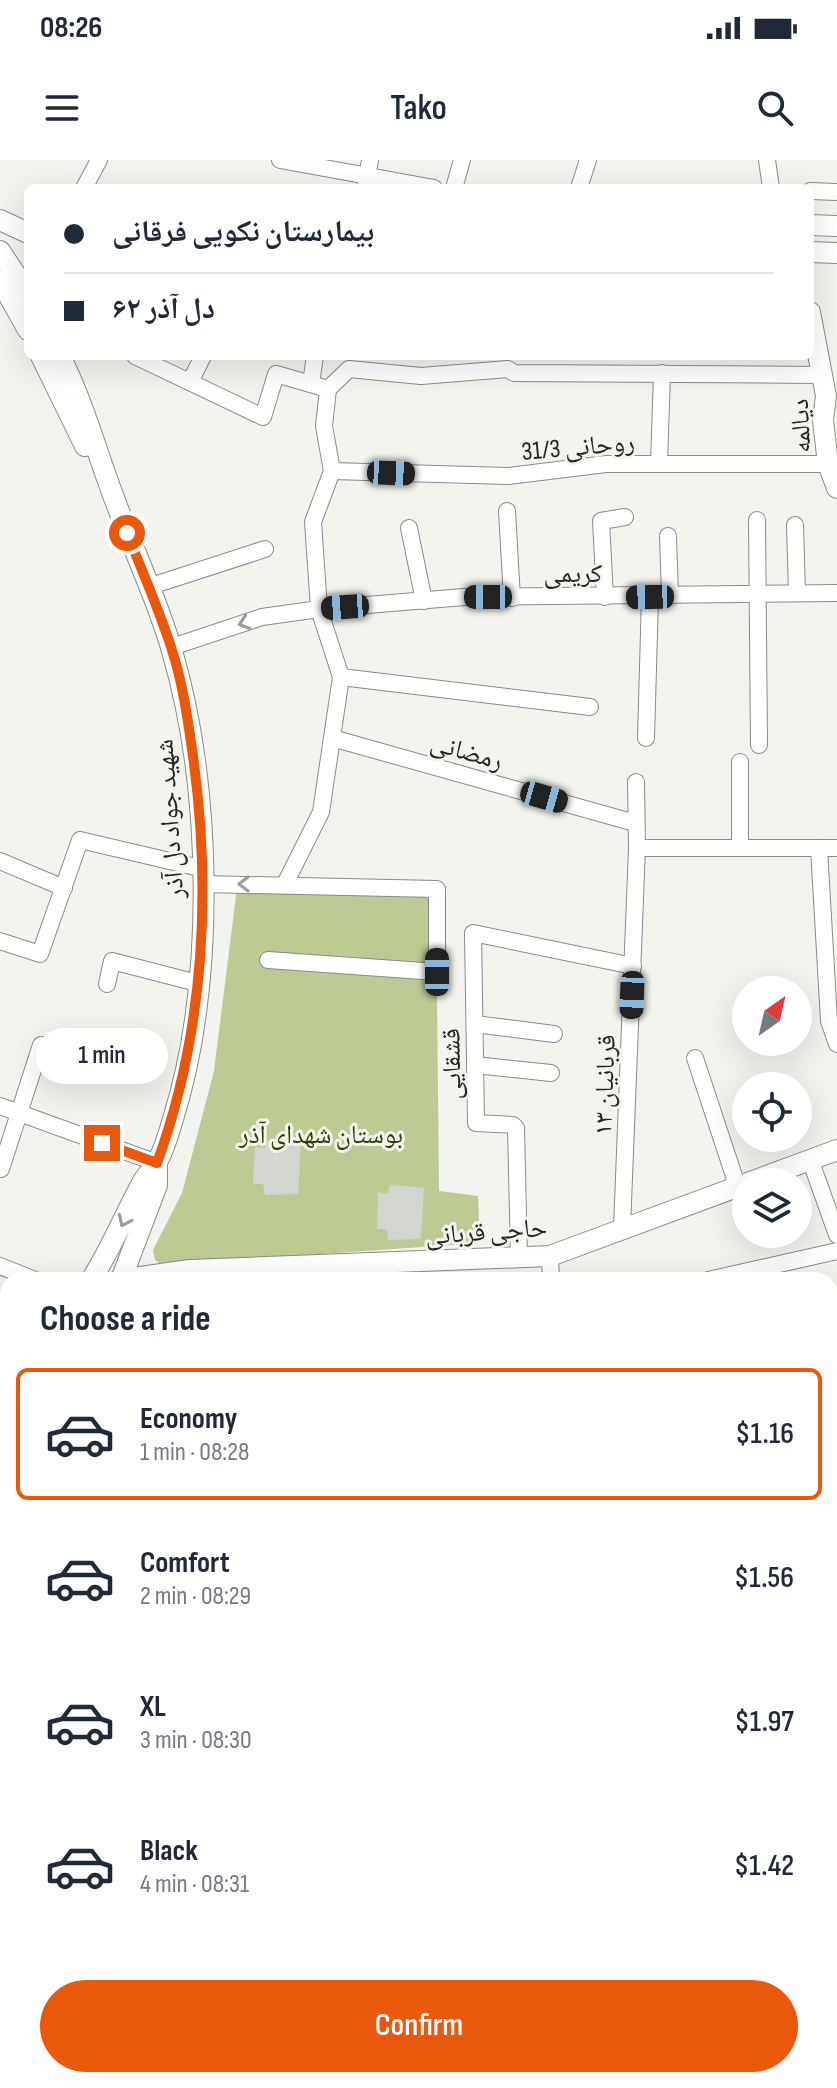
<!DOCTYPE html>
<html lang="en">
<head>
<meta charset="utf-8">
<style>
	:root { --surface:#fff; --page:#f2f2f3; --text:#1f2937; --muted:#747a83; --line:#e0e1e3; --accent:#ea580c }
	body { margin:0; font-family:"Sofia Sans Condensed","Noto Naskh Arabic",sans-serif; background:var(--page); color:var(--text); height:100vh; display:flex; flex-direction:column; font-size:30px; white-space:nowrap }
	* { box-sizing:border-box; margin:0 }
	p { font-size:26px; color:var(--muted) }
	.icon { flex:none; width:44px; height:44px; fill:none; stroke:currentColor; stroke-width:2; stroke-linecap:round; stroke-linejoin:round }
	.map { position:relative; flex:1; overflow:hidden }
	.details { position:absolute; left:0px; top:1112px; width:838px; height:816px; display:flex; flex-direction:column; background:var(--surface); border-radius:24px 24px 0 0; box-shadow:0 8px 32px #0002 }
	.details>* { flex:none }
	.banner { position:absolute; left:24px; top:24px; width:790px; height:176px; border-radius:12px; box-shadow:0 8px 32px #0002; display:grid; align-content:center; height:176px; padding:0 40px; background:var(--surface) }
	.needle { width:52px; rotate:34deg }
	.fabs { position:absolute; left:732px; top:816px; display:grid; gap:16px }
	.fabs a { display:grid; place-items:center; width:80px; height:80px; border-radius:50%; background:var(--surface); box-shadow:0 8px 32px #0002; font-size:40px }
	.end { position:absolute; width:36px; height:36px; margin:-18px; border:10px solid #ea580c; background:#fff; box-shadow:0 0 0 4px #fff }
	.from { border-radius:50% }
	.bubble { position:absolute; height:56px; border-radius:28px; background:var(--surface); box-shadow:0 8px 32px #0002; font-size:26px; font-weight:600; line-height:56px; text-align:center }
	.car { position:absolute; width:24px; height:48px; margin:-24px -12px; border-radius:10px; box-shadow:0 0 6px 2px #0007; background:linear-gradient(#222 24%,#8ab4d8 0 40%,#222 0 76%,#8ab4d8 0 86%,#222 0) }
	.banner b { display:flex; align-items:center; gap:28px; height:76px; font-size:30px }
	.banner b+b { border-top:2px solid var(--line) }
	.banner i { width:20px; height:20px; background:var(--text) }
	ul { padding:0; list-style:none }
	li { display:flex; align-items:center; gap:24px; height:132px; margin:0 16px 12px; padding:0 24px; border:4px solid transparent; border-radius:12px }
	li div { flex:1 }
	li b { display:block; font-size:30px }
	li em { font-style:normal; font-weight:600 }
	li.on { border-color:var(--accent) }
	li>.icon { width:72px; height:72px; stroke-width:1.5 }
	h2 { padding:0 40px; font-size:36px; line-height:96px }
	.button { display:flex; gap:16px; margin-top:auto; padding:16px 40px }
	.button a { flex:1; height:92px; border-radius:48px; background:var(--accent); color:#fff; font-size:32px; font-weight:600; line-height:92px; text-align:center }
	.status { display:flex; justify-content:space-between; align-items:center; height:56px; padding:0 40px; background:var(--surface); direction:ltr }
	.status svg { height:22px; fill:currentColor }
	header { display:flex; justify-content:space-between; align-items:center; height:104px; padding:0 40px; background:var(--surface); font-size:36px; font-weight:600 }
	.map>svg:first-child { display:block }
</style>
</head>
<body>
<div class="status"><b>08:26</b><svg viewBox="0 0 49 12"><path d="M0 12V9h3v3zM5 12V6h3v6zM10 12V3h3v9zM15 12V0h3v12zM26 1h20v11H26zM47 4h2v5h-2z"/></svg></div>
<header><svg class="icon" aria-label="menu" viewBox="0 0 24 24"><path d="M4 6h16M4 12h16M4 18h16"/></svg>Tako<svg class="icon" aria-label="search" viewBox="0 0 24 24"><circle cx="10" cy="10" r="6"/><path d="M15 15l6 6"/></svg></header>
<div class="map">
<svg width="837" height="1928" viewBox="0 0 837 1928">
	<rect width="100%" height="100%" fill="#f2f4ed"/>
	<polygon fill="#bccb94" points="238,720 436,737 439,1031 478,1036 480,1083 162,1105 155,1100 153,1090 182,1033 214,911"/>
	<g fill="#d3d5cf">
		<polygon points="267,980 301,983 298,1034 265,1035 263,1024 253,1024 255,987 265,988"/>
		<polygon points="390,1025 424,1028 421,1079 388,1080 387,1069 377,1069 378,1032 388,1034"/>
	</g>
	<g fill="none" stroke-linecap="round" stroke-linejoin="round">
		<defs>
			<g id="minor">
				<polyline points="280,0 434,28"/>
				<polyline points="767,0 771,28"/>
				<polyline points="84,28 99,0"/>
				<polyline points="365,28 370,0"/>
				<polyline points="454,28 462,0"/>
				<polyline points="579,28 588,0"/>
				<polyline points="810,31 837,32"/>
				<polyline points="135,196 263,257 276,214 328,229"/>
				<polyline points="190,222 203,196"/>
				<polyline points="311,223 315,196"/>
				<polyline points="328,229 349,209 421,216 508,209 514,213 822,215"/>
				<polyline points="659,303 662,213"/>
				<polyline points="332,311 508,316 606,304 828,304"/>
				<polyline points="507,351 512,438"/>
				<polyline points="757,360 759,585"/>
				<polyline points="795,365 797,433"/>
				<polyline points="409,368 424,441"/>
				<polyline points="668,376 670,436"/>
				<polyline points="148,427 265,389"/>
				<polyline points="605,437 601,361 625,357"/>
				<polyline points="172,487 262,457 319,449 464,437 837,433"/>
				<polyline points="341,517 590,547"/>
				<polyline points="332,578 635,663"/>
				<polyline points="646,578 650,437"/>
				<polyline points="740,602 740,688"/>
				<polyline points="637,688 837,688"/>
				<polyline points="819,688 829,861 837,884"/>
				<polyline points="0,701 64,728"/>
				<polyline points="203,724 437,729 437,812 268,800"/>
				<polyline points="285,724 321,652 341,517 319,449 313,362 332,311 324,266 328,229"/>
				<polyline points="0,781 40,794 80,680 204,709"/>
				<polyline points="107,824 112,801 197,823"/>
				<polyline points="475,864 554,874"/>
				<polyline points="695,898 737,1025"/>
				<polyline points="475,905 551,913"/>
				<polyline points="0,946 157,1003"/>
				<polyline points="810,999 837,1075"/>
				<polyline points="1,1009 41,885"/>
				<polyline points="622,1068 637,688 636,622"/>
				<polyline points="550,1096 551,1120"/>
				<polyline points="519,1098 516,968 513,965 476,963 473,773 633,806"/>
				<polyline points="0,1106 35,1120"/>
				<polyline points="708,1120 837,1091"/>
				<polyline points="0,1255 8,1258"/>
				<polyline points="830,1500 837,1502"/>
				<polyline points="0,1536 8,1539"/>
				<polyline points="0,1668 8,1671"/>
				<polyline points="830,1725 837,1728"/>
				<polyline points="0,1827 8,1830"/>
				<polyline points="830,1901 837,1904"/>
				<polyline points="210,1920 228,1928"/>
				<polyline points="73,1928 77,1920"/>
				<polyline points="191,1928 195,1920"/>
				<polyline points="321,1928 325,1920"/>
				<polyline points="449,1928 453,1920"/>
				<polyline points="747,1928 751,1920"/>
			</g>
			<g id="major">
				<polyline points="0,60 28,73"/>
				<polyline points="810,65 837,66"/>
				<polyline points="0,91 28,133"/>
				<polyline points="810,92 837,93"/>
				<polyline points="0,120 28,170"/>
				<polyline points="810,152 826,236 823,260 828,304 837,328"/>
				<polyline points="41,196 85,286"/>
				<path d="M 60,196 C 84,243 97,294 116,343 C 134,392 158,441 172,491 C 212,628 216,821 173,959 C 169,973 164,991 156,1004 C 152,1011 145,1016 142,1023 C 124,1056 111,1089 91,1120"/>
				<polyline points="119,1120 190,1110 550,1096 837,990"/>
				<polyline points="121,1120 157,1025 157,1003"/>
				<polyline points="0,1347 8,1327"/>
				<polyline points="0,1436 8,1414"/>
			</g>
		</defs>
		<use href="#minor" stroke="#8a8c86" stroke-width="18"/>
		<use href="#major" stroke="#8a8c86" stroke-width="22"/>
		<use href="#minor" stroke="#fff" stroke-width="16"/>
		<use href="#major" stroke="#fff" stroke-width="20"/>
	</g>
	<defs><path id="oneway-chevron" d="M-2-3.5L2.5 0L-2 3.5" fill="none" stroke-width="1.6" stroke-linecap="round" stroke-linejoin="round" transform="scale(2)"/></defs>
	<g stroke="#9c9d9c">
		<use href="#oneway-chevron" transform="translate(244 463) rotate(162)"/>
		<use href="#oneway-chevron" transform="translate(244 724) rotate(180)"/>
		<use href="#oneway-chevron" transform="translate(124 1061) rotate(115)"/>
	</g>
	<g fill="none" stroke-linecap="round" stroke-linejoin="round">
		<path stroke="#ea580c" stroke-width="10" d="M 102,983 L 157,1003 C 205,871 212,727 192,589 C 187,554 182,520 171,487 C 159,449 142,411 127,373"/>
	</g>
	<g text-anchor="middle" stroke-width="6" stroke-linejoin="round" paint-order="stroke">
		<g font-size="26" fill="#242522" stroke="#f2f4ed">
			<text transform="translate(800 266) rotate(-93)" y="9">دیالمه</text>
			<text transform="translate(578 286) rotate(-5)" y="9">روحانی 31/3</text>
			<text x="573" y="422">کریمی</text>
			<text transform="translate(467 591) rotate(16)" y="9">رمضانی</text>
			<text transform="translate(169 659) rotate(-94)" y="9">شهید جواد دل آذر</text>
			<text transform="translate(451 904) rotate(-91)" y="9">قشقایی</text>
			<text transform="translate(604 925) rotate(-88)" y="9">۱۳ قربانیان</text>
			<text transform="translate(486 1071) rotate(-4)" y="9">حاجی قربانی</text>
		</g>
		<g font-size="26" fill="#333f00" stroke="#f2f4ed">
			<text x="321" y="983">بوستان شهدای آذر</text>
		</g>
	</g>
</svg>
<div class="fabs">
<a><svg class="needle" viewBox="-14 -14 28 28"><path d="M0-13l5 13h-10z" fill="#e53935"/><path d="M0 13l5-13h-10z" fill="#747a83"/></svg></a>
<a><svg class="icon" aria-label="locate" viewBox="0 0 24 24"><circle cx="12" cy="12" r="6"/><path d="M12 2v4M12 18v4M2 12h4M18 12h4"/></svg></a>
<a><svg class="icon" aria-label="layers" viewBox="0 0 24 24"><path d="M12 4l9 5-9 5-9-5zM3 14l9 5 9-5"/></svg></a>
</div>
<i class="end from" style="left:127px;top:373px"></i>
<i class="end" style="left:102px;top:983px"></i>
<div class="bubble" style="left:36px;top:868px;width:132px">1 min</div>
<i class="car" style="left:391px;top:313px;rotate:92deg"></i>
<i class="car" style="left:488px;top:437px;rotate:270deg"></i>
<i class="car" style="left:650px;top:437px;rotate:269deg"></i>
<i class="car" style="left:345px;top:447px;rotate:266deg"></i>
<i class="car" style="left:544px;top:637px;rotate:106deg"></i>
<i class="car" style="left:437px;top:812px;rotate:0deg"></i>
<i class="car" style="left:632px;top:835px;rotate:182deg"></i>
<div class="banner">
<b><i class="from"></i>بیمارستان نکویی فرقانی</b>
<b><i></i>دل آذر ۶۲</b>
</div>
<section class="details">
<h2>Choose a ride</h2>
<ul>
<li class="on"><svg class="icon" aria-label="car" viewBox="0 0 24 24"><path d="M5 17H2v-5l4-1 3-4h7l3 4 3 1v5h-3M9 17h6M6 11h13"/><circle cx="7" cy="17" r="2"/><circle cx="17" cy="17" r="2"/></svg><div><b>Economy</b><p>1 min · 08:28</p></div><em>$1.16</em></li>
<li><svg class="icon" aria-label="car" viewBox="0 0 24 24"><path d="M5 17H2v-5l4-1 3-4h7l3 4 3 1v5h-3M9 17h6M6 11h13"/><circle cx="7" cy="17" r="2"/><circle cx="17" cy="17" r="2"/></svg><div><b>Comfort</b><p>2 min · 08:29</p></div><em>$1.56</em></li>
<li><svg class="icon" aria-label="car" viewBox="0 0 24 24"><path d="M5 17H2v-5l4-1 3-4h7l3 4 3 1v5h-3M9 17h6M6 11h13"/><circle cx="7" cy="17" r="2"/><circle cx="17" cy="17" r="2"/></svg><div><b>XL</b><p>3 min · 08:30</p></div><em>$1.97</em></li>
<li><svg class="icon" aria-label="car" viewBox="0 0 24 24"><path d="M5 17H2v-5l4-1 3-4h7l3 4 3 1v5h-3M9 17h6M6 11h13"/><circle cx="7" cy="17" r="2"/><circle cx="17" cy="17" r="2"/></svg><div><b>Black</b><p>4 min · 08:31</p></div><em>$1.42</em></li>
</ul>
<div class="button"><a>Confirm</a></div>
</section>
</div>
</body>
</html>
